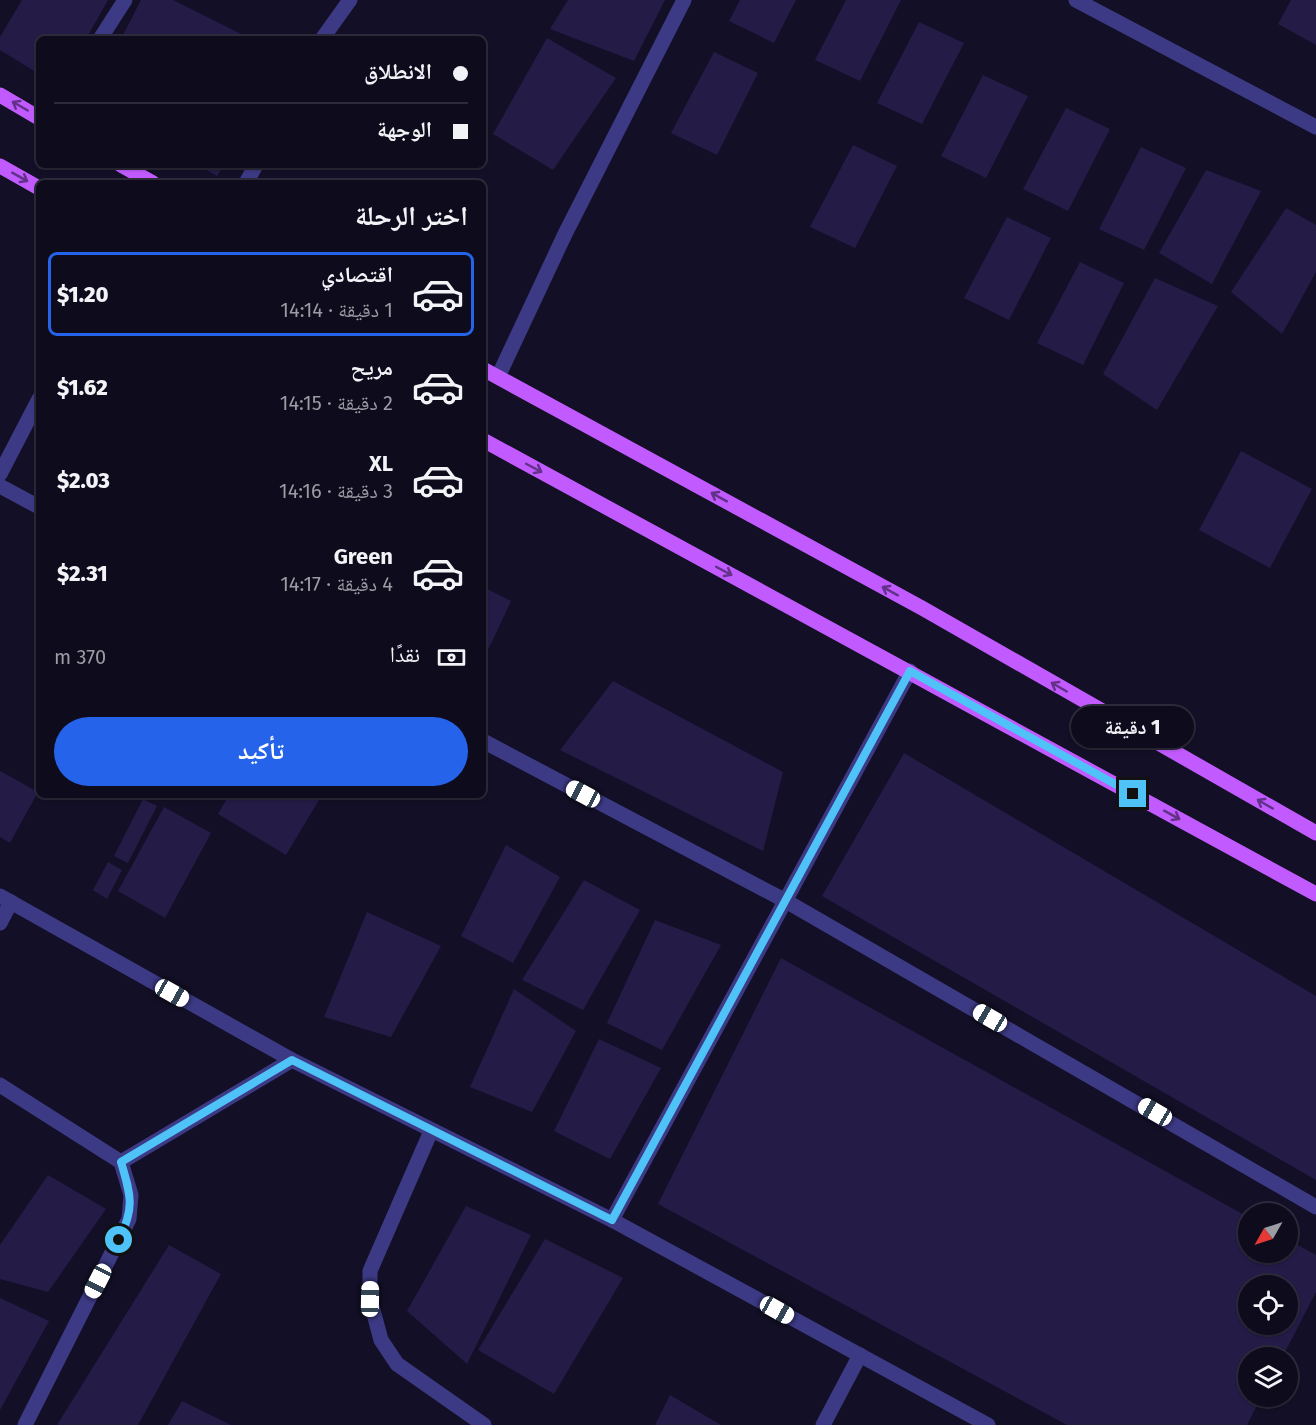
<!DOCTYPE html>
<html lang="ar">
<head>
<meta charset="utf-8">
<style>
	:root { --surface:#0e0b1c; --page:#1c1929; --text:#f1f3f6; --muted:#9b9ba3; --line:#2e2b3b; --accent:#2563eb }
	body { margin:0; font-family:"Fira Sans","Noto Naskh Arabic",sans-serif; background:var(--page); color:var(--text); direction:rtl; height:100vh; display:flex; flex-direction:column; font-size:22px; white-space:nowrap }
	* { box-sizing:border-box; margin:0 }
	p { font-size:20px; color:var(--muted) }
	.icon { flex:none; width:33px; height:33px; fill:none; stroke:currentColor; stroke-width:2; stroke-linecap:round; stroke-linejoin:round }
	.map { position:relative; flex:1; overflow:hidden; direction:ltr }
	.side { position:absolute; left:36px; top:180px; width:450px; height:618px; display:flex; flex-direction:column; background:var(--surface); border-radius:9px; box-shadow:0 2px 4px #0004,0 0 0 2px var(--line); direction:rtl }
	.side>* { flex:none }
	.guide { position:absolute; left:36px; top:36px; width:450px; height:132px; border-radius:9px; box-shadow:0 2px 4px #0004,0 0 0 2px var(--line); direction:rtl; display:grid; align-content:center; height:132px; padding:0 18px; background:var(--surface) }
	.needle { width:39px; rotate:231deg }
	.controls { position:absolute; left:1238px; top:1203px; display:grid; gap:12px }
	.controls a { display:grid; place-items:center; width:60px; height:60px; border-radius:50%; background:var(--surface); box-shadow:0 2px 4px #0004,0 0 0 2px var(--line); font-size:30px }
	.end { position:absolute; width:27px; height:27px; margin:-14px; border:8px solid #4fc3f7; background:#111; box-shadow:0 0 0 3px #111 }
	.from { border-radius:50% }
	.bubble { position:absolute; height:42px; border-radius:21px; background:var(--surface); box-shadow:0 2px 4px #0004,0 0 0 2px var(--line); font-size:20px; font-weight:800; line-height:42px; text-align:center; direction:rtl }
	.car { position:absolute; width:18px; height:36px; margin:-18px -9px; border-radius:8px; box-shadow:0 0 4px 2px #0007; background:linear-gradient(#fff 24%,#345 0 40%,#fff 0 76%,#345 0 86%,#fff 0) }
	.guide b { display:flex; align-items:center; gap:21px; height:57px; font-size:22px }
	.guide b+b { border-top:2px solid var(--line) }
	.guide i { width:15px; height:15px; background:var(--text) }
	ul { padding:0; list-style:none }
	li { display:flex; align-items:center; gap:18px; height:84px; margin:0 12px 9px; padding:0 6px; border:3px solid transparent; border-radius:9px }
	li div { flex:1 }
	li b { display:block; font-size:22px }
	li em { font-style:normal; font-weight:800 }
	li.on { border-color:var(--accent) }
	li>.icon { width:54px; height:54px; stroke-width:1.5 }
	h2 { padding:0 18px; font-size:27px; line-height:72px }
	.pay { display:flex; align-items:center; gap:15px; height:66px; padding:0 18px; font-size:22px }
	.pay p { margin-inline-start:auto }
	.cta { display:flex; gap:12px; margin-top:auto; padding:12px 18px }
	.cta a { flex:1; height:69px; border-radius:36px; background:var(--accent); color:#fff; font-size:24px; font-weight:800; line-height:69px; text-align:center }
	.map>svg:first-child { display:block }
</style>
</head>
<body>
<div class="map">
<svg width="1316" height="1425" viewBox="0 0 1316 1425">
	<rect width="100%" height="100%" fill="#130f26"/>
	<g fill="#241b47" fill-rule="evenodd">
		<polygon points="22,0 108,0 86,39 39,39 39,74 0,50 0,37"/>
		<polygon points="141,0 173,0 251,39 121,39"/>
		<polygon points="568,0 665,0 634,61 550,29"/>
		<polygon points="740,0 796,0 774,43 729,21"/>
		<polygon points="846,0 901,0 860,81 815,60"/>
		<polygon points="1291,0 1316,0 1316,45 1278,24"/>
		<polygon points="919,22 964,43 922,124 877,103"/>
		<polygon points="547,38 616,78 553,170 493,134"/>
		<polygon points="714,52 758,73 717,155 671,133"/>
		<polygon points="983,75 1028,96 986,178 941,156"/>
		<polygon points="1066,108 1110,129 1068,211 1023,189"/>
		<polygon points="853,145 897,166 855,248 810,227"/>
		<polygon points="1141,147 1186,168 1144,250 1099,229"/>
		<polygon points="198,165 224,165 217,176"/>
		<polygon points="1206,170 1261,191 1212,284 1159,253"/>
		<polygon points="1286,208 1316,225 1316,272 1282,334 1231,292"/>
		<polygon points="1007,217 1051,238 1009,320 964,298"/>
		<polygon points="1080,262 1124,283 1083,365 1037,343"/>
		<polygon points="1155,278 1218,306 1157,410 1103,374"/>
		<polygon points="1241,451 1312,489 1270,568 1199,530"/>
		<polygon points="483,587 511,601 489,648 483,645"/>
		<polygon points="613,681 783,772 763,851 560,750"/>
		<polygon points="904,753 1316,996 1316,1180 822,896"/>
		<polygon points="0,771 38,792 10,843 0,837"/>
		<polygon points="229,795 322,795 286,855 218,814"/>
		<polygon points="143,799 157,806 128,863 114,856"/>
		<polygon points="164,807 211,833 165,918 118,891"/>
		<polygon points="506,845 560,877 513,963 461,936"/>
		<polygon points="108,862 122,870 107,899 93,890"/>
		<polygon points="584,880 640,910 583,1010 522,980"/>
		<polygon points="367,912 441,946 391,1037 324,1017"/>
		<polygon points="655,920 721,945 662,1050 607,1023"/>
		<path d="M 781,958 L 1248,1217 L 1248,1252 L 1287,1252 L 1287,1239 L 1316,1255 L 1316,1292 L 1282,1358 L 1248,1358 L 1248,1396 L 1262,1396 L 1247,1425 L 1067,1425 L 658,1204 ZM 1248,1286 L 1287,1286 L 1287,1324 L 1248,1324 Z"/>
		<polygon points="514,989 576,1031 532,1112 470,1087"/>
		<polygon points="599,1039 661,1068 610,1159 554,1131"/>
		<polygon points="48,1175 106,1209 48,1292 0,1279 0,1245"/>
		<polygon points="466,1206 531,1235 467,1364 407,1311"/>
		<polygon points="545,1239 623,1278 554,1394 478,1350"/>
		<polygon points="169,1245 221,1274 138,1425 57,1425"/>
		<polygon points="0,1298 49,1321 0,1410"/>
		<polygon points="670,1395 721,1425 655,1425"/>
		<polygon points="182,1401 231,1425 168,1425"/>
	</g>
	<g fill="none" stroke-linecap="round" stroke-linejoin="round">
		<g stroke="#3d3a85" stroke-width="15">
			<polyline points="1076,0 1316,127"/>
			<polyline points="100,39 125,0"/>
			<polyline points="322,39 350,0"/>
			<polyline points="246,183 256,165"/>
			<polyline points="498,377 565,234 684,0"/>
			<polyline points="0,474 39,399"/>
			<polyline points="0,486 39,507"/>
			<polyline points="483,741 784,900 1316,1207"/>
			<polyline points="0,896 292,1060 612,1220 988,1425"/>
			<polyline points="0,923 11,902"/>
			<polyline points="0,1085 121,1162 131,1195 129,1219 25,1425"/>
			<polyline points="431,1131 370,1271 370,1299 381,1340 397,1364 484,1425"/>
			<polyline points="121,1162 292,1060"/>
			<polyline points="612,1220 910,671"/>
			<polyline points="823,1425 860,1355"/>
		</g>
		<g stroke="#c25bff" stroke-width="15">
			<polyline points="0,95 39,118"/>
			<polyline points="121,165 153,183"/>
			<polyline points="0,166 39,188"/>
			<polyline points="483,369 922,608 1316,833"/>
			<polyline points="483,440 1316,894"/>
		</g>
	</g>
	<defs><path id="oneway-shaft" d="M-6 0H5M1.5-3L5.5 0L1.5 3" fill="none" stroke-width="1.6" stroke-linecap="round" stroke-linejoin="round" transform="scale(1.5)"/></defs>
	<g stroke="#623188">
		<use href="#oneway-shaft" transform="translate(20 106) rotate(-150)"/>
		<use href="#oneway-shaft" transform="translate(20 177) rotate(29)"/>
		<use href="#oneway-shaft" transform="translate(534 468) rotate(28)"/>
		<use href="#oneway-shaft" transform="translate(719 497) rotate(-151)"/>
		<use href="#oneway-shaft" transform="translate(724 571) rotate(28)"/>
		<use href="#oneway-shaft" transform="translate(890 591) rotate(-151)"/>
		<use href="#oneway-shaft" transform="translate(1059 687) rotate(-150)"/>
		<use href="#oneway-shaft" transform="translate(1265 804) rotate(-150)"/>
		<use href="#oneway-shaft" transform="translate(1172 815) rotate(29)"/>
	</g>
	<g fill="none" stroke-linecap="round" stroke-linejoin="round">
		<path stroke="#4fc3f7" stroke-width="8" d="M 119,1240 C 135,1207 131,1196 121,1162 L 292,1060 L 612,1220 L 910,671 L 1133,794"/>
	</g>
</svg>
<div class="controls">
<a><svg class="needle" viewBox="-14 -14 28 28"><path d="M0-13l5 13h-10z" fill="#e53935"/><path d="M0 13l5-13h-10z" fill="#9b9ba3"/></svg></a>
<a><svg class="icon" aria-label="locate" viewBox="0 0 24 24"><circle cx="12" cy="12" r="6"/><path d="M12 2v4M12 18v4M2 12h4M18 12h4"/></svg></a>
<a><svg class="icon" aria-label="layers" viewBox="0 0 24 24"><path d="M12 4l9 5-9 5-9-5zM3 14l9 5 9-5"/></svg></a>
</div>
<i class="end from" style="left:119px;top:1240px"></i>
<i class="end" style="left:1133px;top:794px"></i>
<div class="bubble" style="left:1071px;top:706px;width:123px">1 دقيقة</div>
<i class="car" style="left:583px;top:794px;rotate:298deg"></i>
<i class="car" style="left:172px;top:993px;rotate:119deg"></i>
<i class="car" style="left:990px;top:1018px;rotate:300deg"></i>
<i class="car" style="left:1155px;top:1112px;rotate:300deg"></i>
<i class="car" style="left:98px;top:1281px;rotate:207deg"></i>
<i class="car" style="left:370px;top:1299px;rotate:1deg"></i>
<i class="car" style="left:777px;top:1310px;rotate:119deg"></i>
<div class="guide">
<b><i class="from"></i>الانطلاق</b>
<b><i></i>الوجهة</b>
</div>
<section class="side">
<h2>اختر الرحلة</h2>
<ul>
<li class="on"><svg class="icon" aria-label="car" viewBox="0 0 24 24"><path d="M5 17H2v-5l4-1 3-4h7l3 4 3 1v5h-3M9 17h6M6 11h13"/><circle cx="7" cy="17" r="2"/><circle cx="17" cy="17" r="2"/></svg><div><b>اقتصادي</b><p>1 دقيقة · 14:14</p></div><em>$1.20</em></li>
<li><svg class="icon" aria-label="car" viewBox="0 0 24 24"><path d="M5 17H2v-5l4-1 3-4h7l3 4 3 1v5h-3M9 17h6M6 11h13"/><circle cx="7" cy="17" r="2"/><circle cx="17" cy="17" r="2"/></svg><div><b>مريح</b><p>2 دقيقة · 14:15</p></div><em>$1.62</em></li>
<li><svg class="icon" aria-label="car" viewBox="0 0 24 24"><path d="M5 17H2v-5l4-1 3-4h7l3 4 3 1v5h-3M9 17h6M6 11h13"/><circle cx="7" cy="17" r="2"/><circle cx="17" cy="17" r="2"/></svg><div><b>XL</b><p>3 دقيقة · 14:16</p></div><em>$2.03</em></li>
<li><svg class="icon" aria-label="car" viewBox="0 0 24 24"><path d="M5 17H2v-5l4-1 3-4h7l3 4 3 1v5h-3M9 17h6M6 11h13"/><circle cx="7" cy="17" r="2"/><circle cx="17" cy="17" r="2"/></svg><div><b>Green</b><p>4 دقيقة · 14:17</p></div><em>$2.31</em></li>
</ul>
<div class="pay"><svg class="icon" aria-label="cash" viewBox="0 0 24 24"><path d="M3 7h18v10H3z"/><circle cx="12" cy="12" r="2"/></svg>نقدًا<p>370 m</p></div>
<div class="cta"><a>تأكيد</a></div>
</section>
</div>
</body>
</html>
